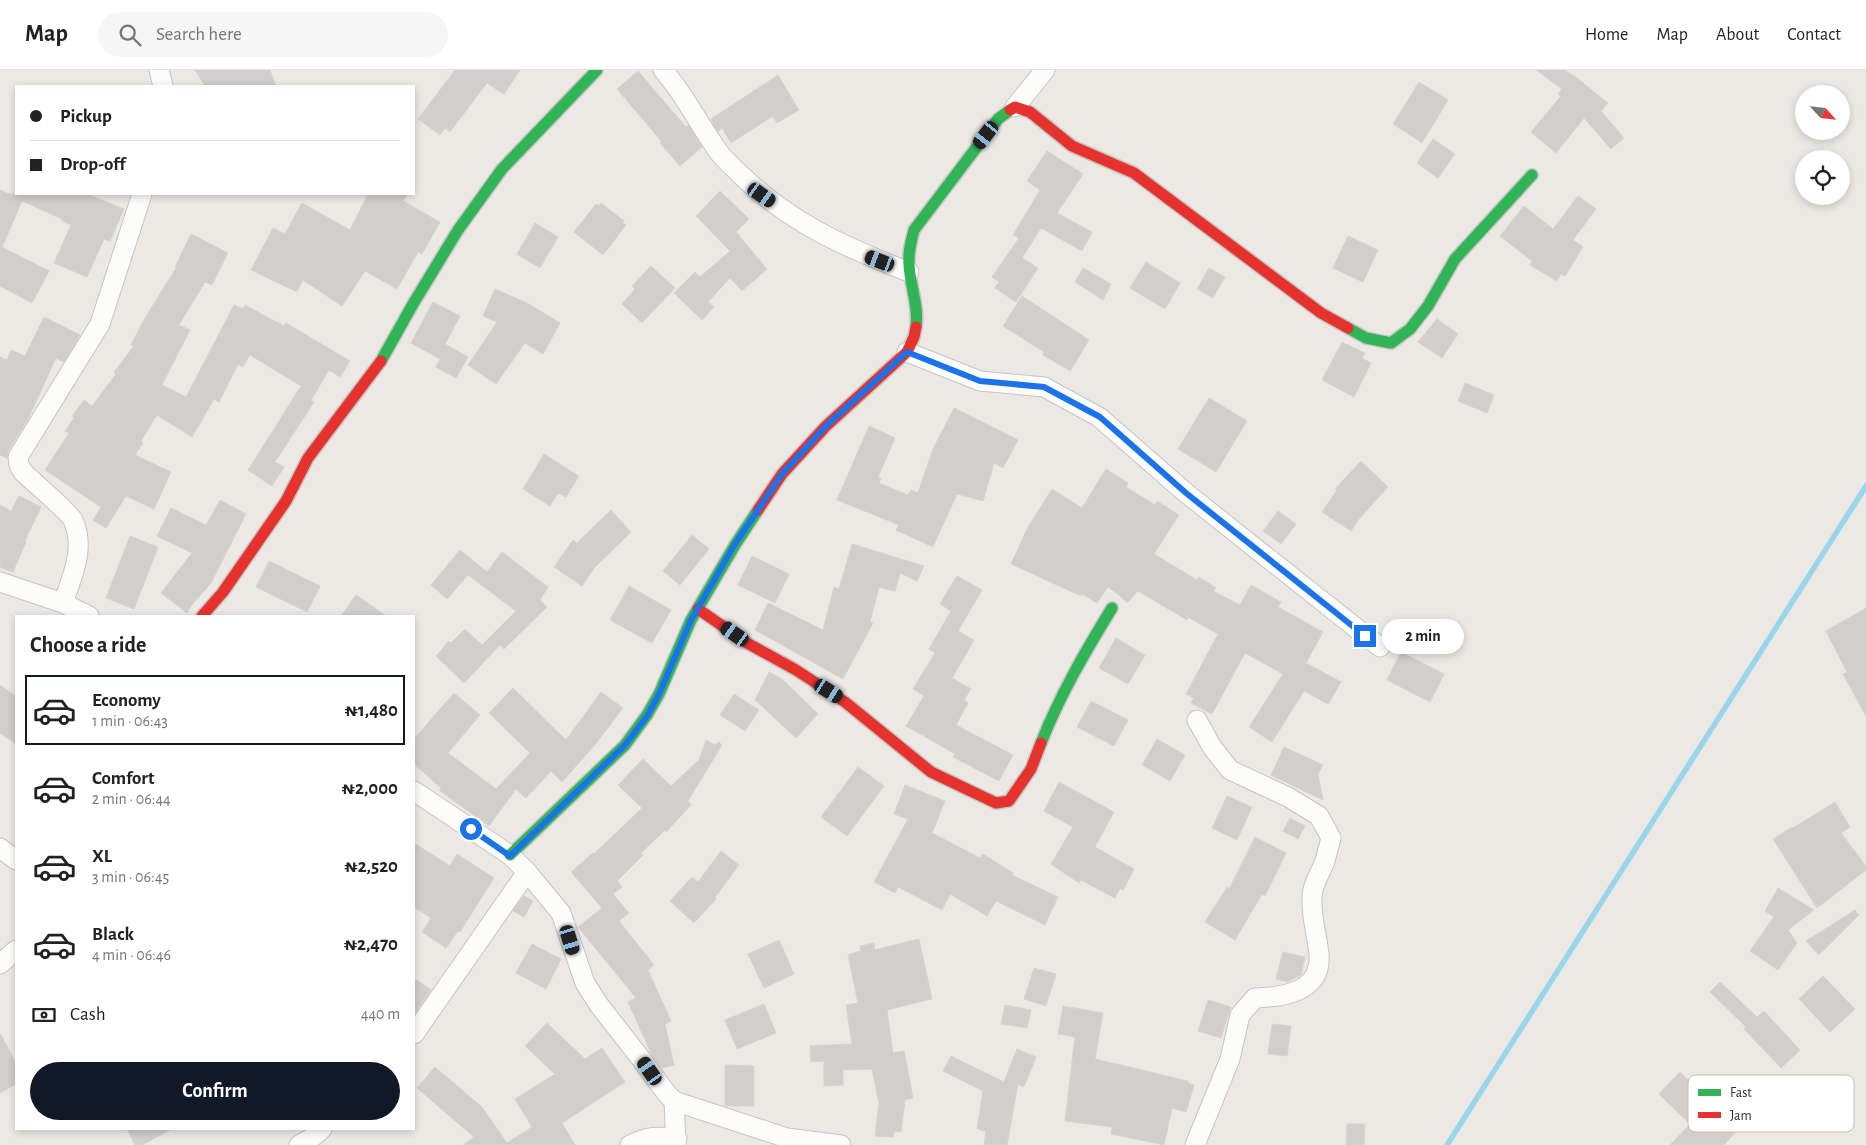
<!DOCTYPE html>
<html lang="en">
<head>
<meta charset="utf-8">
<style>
	:root { --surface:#fff; --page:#f6f6f6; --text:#222; --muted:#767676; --line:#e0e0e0; --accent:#111827 }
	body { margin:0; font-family:"Alegreya Sans",sans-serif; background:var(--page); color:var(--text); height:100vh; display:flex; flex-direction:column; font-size:19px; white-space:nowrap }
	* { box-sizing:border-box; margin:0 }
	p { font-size:16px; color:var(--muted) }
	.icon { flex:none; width:28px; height:28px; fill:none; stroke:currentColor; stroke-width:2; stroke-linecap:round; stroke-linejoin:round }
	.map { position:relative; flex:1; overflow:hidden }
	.details { position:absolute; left:15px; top:545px; width:400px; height:515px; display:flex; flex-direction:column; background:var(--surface); border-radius:0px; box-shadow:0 2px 8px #0003 }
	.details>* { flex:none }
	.hud { position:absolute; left:15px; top:15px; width:400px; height:110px; border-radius:0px; box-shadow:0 2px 8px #0003; display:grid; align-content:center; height:110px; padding:0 15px; background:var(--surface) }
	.needle { width:32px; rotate:117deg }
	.controls { position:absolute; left:1795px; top:15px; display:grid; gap:10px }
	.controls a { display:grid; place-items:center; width:55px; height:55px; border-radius:50%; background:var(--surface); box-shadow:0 2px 8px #0003; font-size:25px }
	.end { position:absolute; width:22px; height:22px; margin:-11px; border:6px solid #1a73e8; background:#fff; box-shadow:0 0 0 2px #fff }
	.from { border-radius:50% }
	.bubble { position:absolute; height:35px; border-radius:18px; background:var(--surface); box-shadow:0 2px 8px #0003; font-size:16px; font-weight:600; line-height:35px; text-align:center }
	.car { position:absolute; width:15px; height:30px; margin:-15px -8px; border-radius:6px; box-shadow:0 0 4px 1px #0007; background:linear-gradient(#222 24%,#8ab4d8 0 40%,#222 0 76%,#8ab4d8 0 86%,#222 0) }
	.hud b { display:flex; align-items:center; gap:18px; height:48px; font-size:19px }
	.hud b+b { border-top:1px solid var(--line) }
	.hud i { width:12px; height:12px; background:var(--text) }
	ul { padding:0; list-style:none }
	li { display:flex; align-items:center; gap:15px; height:70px; margin:0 10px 8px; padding:0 5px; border:2px solid transparent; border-radius:0px }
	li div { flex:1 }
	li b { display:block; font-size:19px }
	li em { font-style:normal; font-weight:600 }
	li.active { border-color:var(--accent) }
	li>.icon { width:45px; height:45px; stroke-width:1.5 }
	h2 { padding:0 15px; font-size:22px; line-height:60px }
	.pay { display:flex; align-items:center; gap:12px; height:55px; padding:0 15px; font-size:19px }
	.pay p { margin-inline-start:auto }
	.primary-button { display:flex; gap:10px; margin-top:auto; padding:10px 15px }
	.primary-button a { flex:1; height:58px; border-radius:30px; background:var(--accent); color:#fff; font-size:20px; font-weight:600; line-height:58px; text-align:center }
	header { display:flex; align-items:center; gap:30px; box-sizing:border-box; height:70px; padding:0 25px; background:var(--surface); border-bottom:1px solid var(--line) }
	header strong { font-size:24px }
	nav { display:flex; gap:28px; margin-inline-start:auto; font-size:18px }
	.search { width:350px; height:45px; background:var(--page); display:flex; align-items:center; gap:12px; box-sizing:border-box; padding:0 18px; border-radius:28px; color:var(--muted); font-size:19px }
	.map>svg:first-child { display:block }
</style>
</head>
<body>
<header>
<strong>Map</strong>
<div class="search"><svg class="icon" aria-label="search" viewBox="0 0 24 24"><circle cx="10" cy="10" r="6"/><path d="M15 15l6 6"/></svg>Search here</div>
<nav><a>Home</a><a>Map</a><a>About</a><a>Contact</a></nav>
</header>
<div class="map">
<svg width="1866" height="1075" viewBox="0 0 1866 1075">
	<rect width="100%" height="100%" fill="#ece8e4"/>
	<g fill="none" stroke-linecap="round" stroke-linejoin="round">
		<polyline stroke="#99d6ec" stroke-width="5.5" points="1447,1075 1866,416"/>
	</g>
	<g fill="#d1cecb" stroke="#d7d4d0">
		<polygon points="195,0 270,0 276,16 205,16"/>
		<polygon points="455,0 520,0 504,24 487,13 450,62 445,58 440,65 418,49"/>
		<polygon points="1536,0 1564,0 1573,5 1608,33 1601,41 1624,68 1611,79 1584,48 1556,83 1531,62 1561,26 1558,24 1562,19"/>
		<polygon points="638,1 686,57 688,55 702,77 680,96 660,73 662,72 617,19"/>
		<polygon points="778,5 799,40 777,53 773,46 731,73 722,58 718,62 711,49"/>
		<polygon points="1419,12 1448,30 1422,73 1393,54"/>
		<polygon points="1433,69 1455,84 1438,108 1417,93"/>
		<polygon points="1047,81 1083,104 1057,143 1092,162 1082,181 1041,158 1022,188 1038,198 1016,232 995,218 999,212 992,207 1019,168 1013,165 1040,120 1027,111"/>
		<polygon points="0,120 9,124 87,124 124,139 110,171 104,169 87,207 54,193 71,155 62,151 62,149 22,131 2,177 49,201 32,233 0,216"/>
		<polygon points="720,121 749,149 736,162 767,199 742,221 730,208 708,232 714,237 702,250 674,223 695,202 700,207 730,181 696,146"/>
		<polygon points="368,124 407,124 403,131 440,152 422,184 418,182 397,219 365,201 342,236 303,210 297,222 251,200 273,158 285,164 302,133 350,160"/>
		<polygon points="1578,126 1596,139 1573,170 1583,177 1565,206 1561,204 1557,211 1530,195 1532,191 1500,166 1524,136 1553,159"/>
		<polygon points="601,133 624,151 622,152 626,155 603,185 574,162 596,134 599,136"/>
		<polygon points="535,153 558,167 540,198 517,184"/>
		<polygon points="191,164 228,183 212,215 205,212 179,255 190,260 162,315 186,327 234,235 243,239 245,235 284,256 286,253 350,291 340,307 329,300 311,330 314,332 275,392 284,397 272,416 248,400 301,316 250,285 243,297 238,294 219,332 214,329 192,367 157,345 141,371 143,373 135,385 171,402 154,439 126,426 106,458 93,450 101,437 45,400 69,363 65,361 74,348 72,346 84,330 92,336 116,304 114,302 134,276 131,275 145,248 176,198 175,197"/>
		<polygon points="1348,166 1378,180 1363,212 1333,198"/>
		<polygon points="1146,192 1180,213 1165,239 1130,218"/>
		<polygon points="651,196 675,218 642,253 622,234 635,219 632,216"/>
		<polygon points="1083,198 1111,214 1103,230 1075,212"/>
		<polygon points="1209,198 1225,207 1213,228 1197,219"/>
		<polygon points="495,219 527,233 560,253 543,284 525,273 496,314 468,295 497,252 483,246"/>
		<polygon points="1022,226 1089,270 1070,301 1043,285 1044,282 1003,256"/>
		<polygon points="433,232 460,246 445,274 468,287 456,308 436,297 440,289 411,273"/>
		<polygon points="44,247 80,265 64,292 56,288 28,349 8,381 7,388 0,385 0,287 7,290 11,280 25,286"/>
		<polygon points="1437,249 1458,264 1442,288 1418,272"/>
		<polygon points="1342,272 1365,283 1362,288 1371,293 1354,327 1322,310"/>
		<polygon points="1465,313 1494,325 1487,343 1458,331"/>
		<polygon points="1209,328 1247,351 1216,402 1178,379"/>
		<polygon points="954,338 1018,370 1003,398 994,393 983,431 957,424 933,477 896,460 899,455 837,430 869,356 895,368 878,407 881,408 879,413 908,425 911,420 918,423 933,379"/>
		<polygon points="544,384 579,406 566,427 558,423 550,436 523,419"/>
		<polygon points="1361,391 1388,417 1359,449 1351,461 1322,442 1337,420 1335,419"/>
		<polygon points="1106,399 1128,413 1126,417 1155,435 1157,431 1179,445 1154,484 1197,510 1199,507 1216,518 1213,521 1240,535 1251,515 1281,532 1278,537 1323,562 1306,593 1341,612 1328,634 1304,621 1272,672 1249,657 1283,604 1245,583 1212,644 1191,633 1194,628 1186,624 1218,564 1188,547 1187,550 1138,521 1127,533 1120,526 1108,517 1097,533 1082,524 1081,526 1011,494 1028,457 1052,419 1082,438"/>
		<polygon points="19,426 41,437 25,471 26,472 13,502 0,497 0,435 11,441"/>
		<polygon points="220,430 246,444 211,513 191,536 187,543 161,523 192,483 157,466 171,438 206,455"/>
		<polygon points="611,440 631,462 595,497 582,516 554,497 573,470 577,473"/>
		<polygon points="1278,441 1296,454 1281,474 1263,461"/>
		<polygon points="692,465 709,479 680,515 663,501"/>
		<polygon points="130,466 158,477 134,539 106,528"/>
		<polygon points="852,474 924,496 917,511 900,503 895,521 879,517 870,552 873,553 843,609 755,560 768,533 823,560 834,517 839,519"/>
		<polygon points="460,480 487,502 502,482 548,517 540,530 547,537 504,579 500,575 464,613 436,586 449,571 451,573 465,559 482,575 516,541 468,505 447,529 431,515"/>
		<polygon points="752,486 789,504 775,533 738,515"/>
		<polygon points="269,491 320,516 307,542 256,517"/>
		<polygon points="957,506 982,520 958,561 974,570 952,608 971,619 964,630 968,633 956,655 1013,685 999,711 953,687 955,684 924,666 924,664 922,665 906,656 924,626 913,619 935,583 929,579 951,541 940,534"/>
		<polygon points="629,516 671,540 652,573 610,550"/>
		<polygon points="356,525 386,546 341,546"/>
		<polygon points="1866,538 1866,646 1843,604 1847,602 1826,561"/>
		<polygon points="1116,568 1145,585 1128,614 1099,598"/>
		<polygon points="1401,582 1444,604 1430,632 1387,610"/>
		<polygon points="769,602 782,609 818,644 796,668 755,630"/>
		<polygon points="0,615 16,626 16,674 0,663"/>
		<polygon points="513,618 566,670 601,622 623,638 594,676 562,712 551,701 526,728 516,719 489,756 439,720 441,718 414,694 414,669 454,623 480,645 448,683 496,719 530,683 489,643"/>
		<polygon points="734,624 759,640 745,661 720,645"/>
		<polygon points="1091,631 1128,650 1114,676 1077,657"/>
		<polygon points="1157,669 1185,685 1170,711 1142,695"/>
		<polygon points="706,670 715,675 719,672 722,675 688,731 691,735 666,762 665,760 641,783 643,785 617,811 622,817 613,824 629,843 619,851 654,895 648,900 671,951 665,954 674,995 662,998 651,983 628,932 636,928 578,857 602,838 571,802 593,783 594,784 642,738 618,715 643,689 671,716 699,690"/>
		<polygon points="1284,677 1323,695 1318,704 1323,730 1271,705"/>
		<polygon points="858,697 884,716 847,766 821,747"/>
		<polygon points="1059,712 1114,742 1095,777 1134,799 1123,820 1120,818 1115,828 1081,810 1079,813 1051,794 1073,757 1044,741"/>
		<polygon points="905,715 945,731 932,763 980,788 983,784 1013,803 1012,805 1058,827 1045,855 996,831 987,846 950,824 942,840 898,817 895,823 874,812 908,749 894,744"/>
		<polygon points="1227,726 1252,737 1237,770 1212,758"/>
		<polygon points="1835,732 1850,757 1841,763 1866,796 1866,800 1817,838 1773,769 1792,757 1793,758"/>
		<polygon points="1290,748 1305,756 1298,769 1283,761"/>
		<polygon points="1255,767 1286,783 1265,826 1262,824 1235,870 1205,852 1227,817 1229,819"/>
		<polygon points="414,773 450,796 457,784 494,808 460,862 458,861 446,878 422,862 431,848 414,837"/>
		<polygon points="721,781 739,795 715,827 716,829 694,853 670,831 692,807 698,812"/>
		<polygon points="1778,818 1814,840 1788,860 1797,873 1778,900 1750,881 1774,847 1765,841"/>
		<polygon points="524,826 533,831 524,847 513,841"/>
		<polygon points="1855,840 1859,845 1819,885 1806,871"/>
		<polygon points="919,869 932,929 887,940 893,983 904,981 913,1028 905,1030 901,1062 894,1061 893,1067 875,1066 879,1033 872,999 843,1000 843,1015 824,1016 824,991 811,992 810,976 852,974 846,935 858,933 848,885 861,881 860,876 874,873 875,880"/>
		<polygon points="779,870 794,904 764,918 748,884"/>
		<polygon points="532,874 561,889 546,919 516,903"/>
		<polygon points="1283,882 1305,887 1301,905 1288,912 1276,909"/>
		<polygon points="1034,898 1056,904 1046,936 1024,929"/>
		<polygon points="1823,906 1855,939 1830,962 1799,929"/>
		<polygon points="414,908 431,920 414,945"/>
		<polygon points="1720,912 1757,947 1764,941 1800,980 1781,998 1744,959 1746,957 1710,922"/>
		<polygon points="1208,930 1231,937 1221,968 1198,961"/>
		<polygon points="764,934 776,963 737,979 725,950"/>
		<polygon points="1005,935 1031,940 1027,958 1001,954"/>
		<polygon points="1063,936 1103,943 1095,989 1188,1011 1188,1013 1194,1015 1186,1042 1172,1038 1164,1075 1111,1064 1112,1057 1065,1051 1075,967 1058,964"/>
		<polygon points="547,953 585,989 602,978 625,1012 562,1053 575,1075 463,1075 474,1067 417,1018 435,997 482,1037 507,1073 532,1057 515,1029 555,1004 525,976"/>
		<polygon points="1272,954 1291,956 1287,986 1268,984"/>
		<polygon points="0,963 16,993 16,1014 0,1023"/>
		<polygon points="1017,979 1036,987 1024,1017 1018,1014 1007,1075 984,1075 986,1061 977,1059 983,1021 943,1001 951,986 1004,1012"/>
		<polygon points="725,995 754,996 754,1036 725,1036"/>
		<polygon points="1680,1002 1726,1047 1725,1049 1737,1061 1724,1075 1670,1075 1690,1054 1659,1024"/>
		<polygon points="1347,1054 1365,1054 1364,1075 1346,1075"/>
		<polygon points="127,1059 172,1059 142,1075 135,1075"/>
	</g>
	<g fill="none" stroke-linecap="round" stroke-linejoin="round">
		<defs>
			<g id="street">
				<polyline points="159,0 163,16"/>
				<path d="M 663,0 C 686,26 700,57 721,85 C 727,92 735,99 742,106 C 792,154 845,177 909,202"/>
				<polyline points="1015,37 1045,0"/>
				<polyline points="907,282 980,311 1044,317 1099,347 1186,423 1380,577"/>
				<polyline points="0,512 63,533 89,546"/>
				<path d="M 63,533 C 72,507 86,478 73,450 C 69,442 32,411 23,402 L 19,395 L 18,387 L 100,254 L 142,124"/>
				<polyline points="414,721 510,785 527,802 561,843 585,913 599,935 642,990 667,1024 674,1031 787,1068 841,1075"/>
				<polyline points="0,778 16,790"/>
				<polyline points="0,894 16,880"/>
				<polyline points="414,964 527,802"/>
				<polyline points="674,1031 676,1075"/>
				<polyline points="299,1075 310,1069 322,1059"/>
				<path d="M 630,1075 C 648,1066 657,1066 677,1069"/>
				<path d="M 1195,1075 L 1230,989 L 1240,945 L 1255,928 C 1284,927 1322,922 1319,884 C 1317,865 1311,847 1312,827 C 1312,815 1321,802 1325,791 C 1327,783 1329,776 1331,768 L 1319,746 L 1288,727 L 1230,700 L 1212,677 L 1197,650"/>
			</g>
			<g id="fast">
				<path d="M 916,257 C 919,236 910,215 909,195 C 908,182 911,172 914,160 L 998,49 L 1010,40"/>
				<polyline points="1348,258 1366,268 1391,273 1410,259 1428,236 1455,189 1532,105"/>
				<polyline points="381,291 413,234 458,160 502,99 597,0"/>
				<path d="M 1041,673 C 1060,625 1085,582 1112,538"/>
				<polyline points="510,785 625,675 647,645 659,624 691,550 735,475 758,440"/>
			</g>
			<g id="jam">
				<polyline points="1010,40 1015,37 1030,42 1072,76 1134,103 1321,243 1348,258"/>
				<polyline points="758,440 782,404 826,356 907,282 914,267 916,257"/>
				<polyline points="698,539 747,573 796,600 845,632 931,702 996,733 1009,731 1031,699 1041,673"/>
				<polyline points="202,546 223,522 286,431 308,388 381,291"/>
			</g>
		</defs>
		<use href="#street" stroke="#c5c4c5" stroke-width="21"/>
		<use href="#fast" stroke="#c5c4c5" stroke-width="14"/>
		<use href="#jam" stroke="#c5c4c5" stroke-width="14"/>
		<use href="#street" stroke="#fcfcfb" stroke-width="19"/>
		<use href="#fast" stroke="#30b455" stroke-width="11"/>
		<use href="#jam" stroke="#e5322d" stroke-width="11"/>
	</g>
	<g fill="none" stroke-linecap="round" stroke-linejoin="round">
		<polyline stroke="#1a73e8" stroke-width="6" points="471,759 510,786 625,675 647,646 659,624 691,550 735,474 782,404 826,356 907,282 980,311 1044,317 1100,347 1186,423 1365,566"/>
	</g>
	<rect x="1688" y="1005" width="166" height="57" rx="8" fill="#fff" stroke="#c0c0c0" stroke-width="1"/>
	<rect x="1698" y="1019" width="23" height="7" fill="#30b455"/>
	<rect x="1698" y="1042" width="23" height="6" fill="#e5322d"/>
	<g font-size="14" fill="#2e2e2e">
		<text x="1730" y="1027">Fast</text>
		<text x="1730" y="1050">Jam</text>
	</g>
</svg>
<div class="controls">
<a><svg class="needle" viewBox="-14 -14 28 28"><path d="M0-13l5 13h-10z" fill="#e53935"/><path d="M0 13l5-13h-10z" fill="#767676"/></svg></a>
<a><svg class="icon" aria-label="locate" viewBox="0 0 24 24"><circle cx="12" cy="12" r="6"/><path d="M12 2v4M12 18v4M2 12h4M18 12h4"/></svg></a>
</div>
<i class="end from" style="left:471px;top:759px"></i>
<i class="end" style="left:1365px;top:566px"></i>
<div class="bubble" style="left:1382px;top:549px;width:82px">2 min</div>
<i class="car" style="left:986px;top:65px;rotate:217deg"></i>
<i class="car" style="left:762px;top:125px;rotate:125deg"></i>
<i class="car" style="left:880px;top:191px;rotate:291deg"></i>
<i class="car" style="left:735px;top:564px;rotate:305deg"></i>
<i class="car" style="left:829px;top:621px;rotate:122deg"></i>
<i class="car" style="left:570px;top:870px;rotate:163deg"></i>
<i class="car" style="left:650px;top:1001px;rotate:325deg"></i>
<div class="hud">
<b><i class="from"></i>Pickup</b>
<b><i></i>Drop-off</b>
</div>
<section class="details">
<h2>Choose a ride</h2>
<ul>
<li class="active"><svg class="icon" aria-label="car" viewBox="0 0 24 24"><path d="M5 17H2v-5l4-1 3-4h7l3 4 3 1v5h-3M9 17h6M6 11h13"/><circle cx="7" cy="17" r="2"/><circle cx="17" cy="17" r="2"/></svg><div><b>Economy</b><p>1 min · 06:43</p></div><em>₦1,480</em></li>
<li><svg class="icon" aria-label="car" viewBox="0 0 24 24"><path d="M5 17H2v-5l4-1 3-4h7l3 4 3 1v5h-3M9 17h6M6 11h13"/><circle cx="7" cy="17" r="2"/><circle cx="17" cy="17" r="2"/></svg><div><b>Comfort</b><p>2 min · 06:44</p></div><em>₦2,000</em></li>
<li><svg class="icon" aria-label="car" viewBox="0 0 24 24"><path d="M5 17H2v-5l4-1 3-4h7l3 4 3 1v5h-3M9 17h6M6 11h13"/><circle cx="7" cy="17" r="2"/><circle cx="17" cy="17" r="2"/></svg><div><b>XL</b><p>3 min · 06:45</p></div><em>₦2,520</em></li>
<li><svg class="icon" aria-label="car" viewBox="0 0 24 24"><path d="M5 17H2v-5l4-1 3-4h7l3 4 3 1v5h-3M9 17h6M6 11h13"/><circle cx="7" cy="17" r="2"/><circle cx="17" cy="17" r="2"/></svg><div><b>Black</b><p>4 min · 06:46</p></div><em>₦2,470</em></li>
</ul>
<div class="pay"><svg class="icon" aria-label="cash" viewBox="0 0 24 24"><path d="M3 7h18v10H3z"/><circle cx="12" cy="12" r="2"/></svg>Cash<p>440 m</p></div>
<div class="primary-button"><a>Confirm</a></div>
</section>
</div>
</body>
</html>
